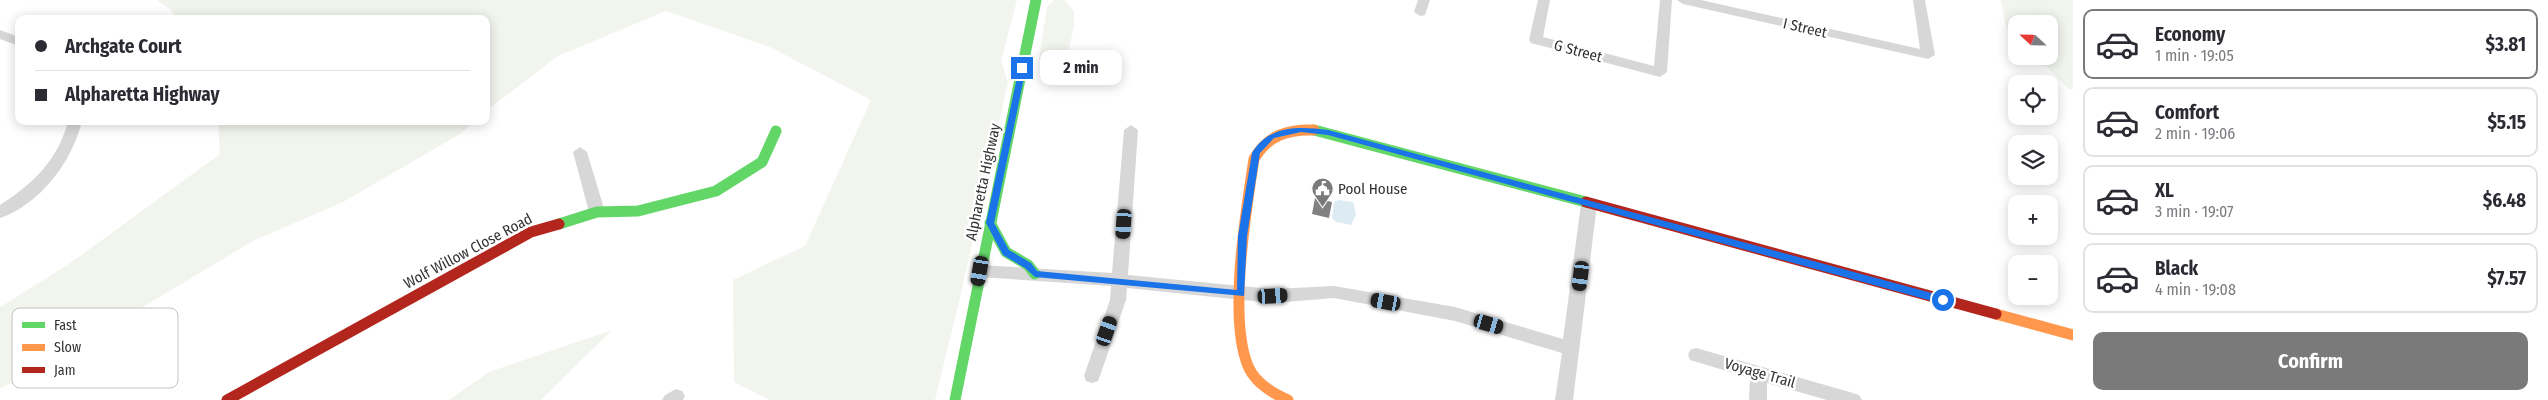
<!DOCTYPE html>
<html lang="en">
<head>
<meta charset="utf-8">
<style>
	:root { --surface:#fff; --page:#f2f2f3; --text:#2b2b33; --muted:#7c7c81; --line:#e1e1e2; --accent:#7a7a7a }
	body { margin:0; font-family:"Fira Sans Condensed",sans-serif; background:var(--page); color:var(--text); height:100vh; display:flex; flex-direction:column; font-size:19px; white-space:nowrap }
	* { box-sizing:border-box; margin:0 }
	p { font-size:16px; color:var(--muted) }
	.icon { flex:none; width:28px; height:28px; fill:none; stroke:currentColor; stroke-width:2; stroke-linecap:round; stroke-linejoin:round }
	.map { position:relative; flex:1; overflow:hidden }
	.details { display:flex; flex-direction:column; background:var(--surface); width:475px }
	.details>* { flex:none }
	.top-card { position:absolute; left:15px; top:15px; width:475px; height:110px; border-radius:10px; box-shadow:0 2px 12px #0003; display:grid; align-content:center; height:110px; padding:0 20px; background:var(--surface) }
	.needle { width:32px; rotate:292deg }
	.fabs { position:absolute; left:2008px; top:15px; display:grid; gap:10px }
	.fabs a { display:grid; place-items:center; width:50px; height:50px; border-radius:10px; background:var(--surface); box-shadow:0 2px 12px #0003; font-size:25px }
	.end { position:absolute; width:22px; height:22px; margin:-11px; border:6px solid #1a73e8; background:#fff; box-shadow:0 0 0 2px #fff }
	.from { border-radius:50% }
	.bubble { position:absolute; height:35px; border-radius:10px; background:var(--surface); box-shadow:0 2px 12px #0003; font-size:16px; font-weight:700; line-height:35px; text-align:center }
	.car { position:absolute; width:15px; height:30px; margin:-15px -8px; border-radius:6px; box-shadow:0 0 4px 1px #0007; background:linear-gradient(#222 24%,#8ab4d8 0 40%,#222 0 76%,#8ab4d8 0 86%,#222 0) }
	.top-card b { display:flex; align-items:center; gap:18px; height:48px; font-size:19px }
	.top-card b+b { border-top:1px solid var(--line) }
	.top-card i { width:12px; height:12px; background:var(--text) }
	ul { padding:9px 0 0; list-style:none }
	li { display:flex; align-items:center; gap:15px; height:70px; margin:0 10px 8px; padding:0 10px; border:2px solid var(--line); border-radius:10px }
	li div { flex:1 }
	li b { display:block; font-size:19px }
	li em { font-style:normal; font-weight:700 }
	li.current { border-color:var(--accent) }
	li>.icon { width:45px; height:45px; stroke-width:1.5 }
	.button { display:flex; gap:10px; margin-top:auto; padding:10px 20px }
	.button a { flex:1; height:58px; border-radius:10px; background:var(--accent); color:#fff; font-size:20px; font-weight:700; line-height:58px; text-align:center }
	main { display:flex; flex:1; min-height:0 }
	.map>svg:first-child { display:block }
</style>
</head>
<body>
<main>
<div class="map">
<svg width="2073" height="400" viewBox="0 0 2073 400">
	<rect width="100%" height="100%" fill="#fff"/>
	<g fill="#f1f5ed">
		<polygon points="157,0 1017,0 1001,61 1008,82 959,302 935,400 770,400 734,382 733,280 805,246 871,100 770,47 666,11 558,56 486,111 486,19 176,19 171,10"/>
		<path d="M 1054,0 L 1064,0 L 1074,11 L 1074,26 L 1066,62 C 1057,66 1044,68 1039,59 L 1047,7 Z"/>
		<polygon points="2001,0 2073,0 2073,89 2069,89 2036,56 2049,56 2049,24 2016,24 2016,37 2006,28"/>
		<polygon points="218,121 475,121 460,134 343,202 253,241 31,374 0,388 0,307 69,264 220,154"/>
		<polygon points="612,330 541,400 449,400 489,372"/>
	</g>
	<polygon fill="#ddebf3" points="1339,200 1353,202 1356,214 1351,225 1336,222 1332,218 1334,202"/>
	<polygon fill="#818181" points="1315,198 1332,202 1329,218 1312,214"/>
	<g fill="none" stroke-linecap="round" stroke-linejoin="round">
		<g fill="#d7d7d7" fill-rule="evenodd">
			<polygon points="1418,0 1430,0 1425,15 1420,16 1414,12"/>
			<polygon points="1538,0 1550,0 1543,37 1654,66 1660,0 1672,0 1667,72 1660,77 1531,43 1529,40"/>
			<polygon points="1677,0 1701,0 1920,49 1913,0 1925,0 1935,55 1928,59 1683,4"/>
			<polygon points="0,30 19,37 19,46 0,39"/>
			<path d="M 68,121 L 82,121 C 73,160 40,205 0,218 L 0,205 C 33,184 58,160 68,121 Z"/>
			<polygon points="1131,125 1138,130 1128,275 1273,289 1334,286 1455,307 1563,339 1581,204 1584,200 1594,200 1597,204 1573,400 1555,400 1562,353 1455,321 1334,298 1273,303 1127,288 1126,300 1100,376 1098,381 1092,383 1086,381 1084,376 1110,300 1111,286 980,277 974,275 972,271 974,267 980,265 1112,273 1124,130"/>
			<polygon points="580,147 587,152 605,212 602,216 592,216 589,212 573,152"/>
			<polygon points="1696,348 1853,393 1859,395 1862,400 1827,400 1767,383 1767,400 1749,400 1750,378 1690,360 1688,355 1690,350"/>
			<polygon points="676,389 682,391 685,396 683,400 662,400 665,395"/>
		</g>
		<g stroke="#63d668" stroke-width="11">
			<polyline points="1314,130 1586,202"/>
			<polyline points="990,223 1006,252 1028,265 1035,274"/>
			<polyline points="559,224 597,212 638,211 716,191 762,162 776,131"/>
			<polyline points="955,400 1036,0"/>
		</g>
		<g stroke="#ff974d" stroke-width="11">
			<polyline points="1996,314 2073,335"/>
			<path d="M 1288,400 C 1272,393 1255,383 1248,366 C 1228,318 1246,211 1254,159 C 1268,135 1288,129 1314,130"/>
		</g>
		<g stroke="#b3261e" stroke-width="11">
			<polyline points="1586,202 1996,314"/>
			<polyline points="227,400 531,232 559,224"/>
		</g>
	</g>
	<path fill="#1a73e8" d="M 1022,65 L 1026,68 L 994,223 L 1009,250 L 1031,263 L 1037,271 L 1237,290 L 1238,236 L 1252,153 C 1269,125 1299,126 1328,130 L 1943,296 L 1947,300 L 1943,304 L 1328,135 L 1301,132 L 1274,138 L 1260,153 L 1247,236 L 1244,296 L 1035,277 L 1025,268 L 1003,255 L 986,223 L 1019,68 Z"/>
	<defs>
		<symbol id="civic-pin" viewBox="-11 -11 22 30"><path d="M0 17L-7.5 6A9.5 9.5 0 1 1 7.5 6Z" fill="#7a7a7a" stroke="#fff"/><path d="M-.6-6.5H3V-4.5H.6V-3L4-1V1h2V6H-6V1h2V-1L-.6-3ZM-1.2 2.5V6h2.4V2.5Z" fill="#fff"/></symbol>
	</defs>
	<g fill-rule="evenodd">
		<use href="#civic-pin" x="1310" y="176" width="25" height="34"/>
	</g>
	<g text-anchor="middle" stroke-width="5" stroke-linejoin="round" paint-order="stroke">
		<g font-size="15" fill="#333" stroke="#fff">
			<text transform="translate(1805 28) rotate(13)" y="5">I Street</text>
			<text transform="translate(1578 51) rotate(15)" y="5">G Street</text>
			<text transform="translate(983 182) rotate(-78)" y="5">Alpharetta Highway</text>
			<text transform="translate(468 251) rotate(-28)" y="5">Wolf Willow Close Road</text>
			<text transform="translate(1760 373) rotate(16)" y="5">Voyage Trail</text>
		</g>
		<g font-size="15" fill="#333" stroke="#fff" text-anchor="start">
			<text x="1338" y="194">Pool House</text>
		</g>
	</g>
	<rect x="12" y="308" width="166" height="80" rx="8" fill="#fff" stroke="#c2c2c2" stroke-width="1"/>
	<rect x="22" y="322" width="23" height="6" fill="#63d668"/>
	<rect x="22" y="344" width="23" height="7" fill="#ff974d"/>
	<rect x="22" y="367" width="23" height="6" fill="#b3261e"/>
	<g font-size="14" fill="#333">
		<text x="54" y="330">Fast</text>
		<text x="54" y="352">Slow</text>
		<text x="54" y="375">Jam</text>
	</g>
</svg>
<div class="fabs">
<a><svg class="needle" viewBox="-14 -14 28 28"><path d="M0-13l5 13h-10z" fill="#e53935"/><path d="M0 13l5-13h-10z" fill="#7c7c81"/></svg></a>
<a><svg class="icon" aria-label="locate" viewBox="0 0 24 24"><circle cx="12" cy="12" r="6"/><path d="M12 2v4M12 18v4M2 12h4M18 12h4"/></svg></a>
<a><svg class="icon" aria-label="layers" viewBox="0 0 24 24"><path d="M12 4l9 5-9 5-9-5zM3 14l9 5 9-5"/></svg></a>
<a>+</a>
<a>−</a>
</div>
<i class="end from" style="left:1943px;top:300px"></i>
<i class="end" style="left:1022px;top:68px"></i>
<div class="bubble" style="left:1040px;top:50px;width:82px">2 min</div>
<i class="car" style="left:1124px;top:224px;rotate:184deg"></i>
<i class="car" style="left:980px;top:271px;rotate:190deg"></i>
<i class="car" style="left:1581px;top:276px;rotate:187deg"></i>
<i class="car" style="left:1273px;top:296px;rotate:87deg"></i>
<i class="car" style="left:1386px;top:302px;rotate:280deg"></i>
<i class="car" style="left:1489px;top:324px;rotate:106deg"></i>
<i class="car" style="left:1107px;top:331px;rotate:19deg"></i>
<div class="top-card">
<b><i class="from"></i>Archgate Court</b>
<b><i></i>Alpharetta Highway</b>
</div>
</div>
<section class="details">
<ul>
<li class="current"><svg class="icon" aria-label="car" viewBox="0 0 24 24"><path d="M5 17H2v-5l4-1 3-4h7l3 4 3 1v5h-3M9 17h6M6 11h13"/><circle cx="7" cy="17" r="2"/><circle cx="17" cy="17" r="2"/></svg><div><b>Economy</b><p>1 min · 19:05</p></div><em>$3.81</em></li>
<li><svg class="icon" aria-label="car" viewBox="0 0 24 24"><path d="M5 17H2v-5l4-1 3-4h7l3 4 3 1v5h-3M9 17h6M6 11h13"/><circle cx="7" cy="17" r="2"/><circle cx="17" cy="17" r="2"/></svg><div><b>Comfort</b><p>2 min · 19:06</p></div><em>$5.15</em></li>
<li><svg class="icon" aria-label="car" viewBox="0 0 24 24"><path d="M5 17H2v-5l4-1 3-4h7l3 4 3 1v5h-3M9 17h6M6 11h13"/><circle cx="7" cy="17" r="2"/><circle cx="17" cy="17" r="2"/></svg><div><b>XL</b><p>3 min · 19:07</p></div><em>$6.48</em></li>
<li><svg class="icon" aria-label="car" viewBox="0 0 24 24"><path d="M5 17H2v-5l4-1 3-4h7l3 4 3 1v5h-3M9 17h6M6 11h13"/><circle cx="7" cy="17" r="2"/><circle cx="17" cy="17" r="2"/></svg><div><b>Black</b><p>4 min · 19:08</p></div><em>$7.57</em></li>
</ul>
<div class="button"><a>Confirm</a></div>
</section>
</main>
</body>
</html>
